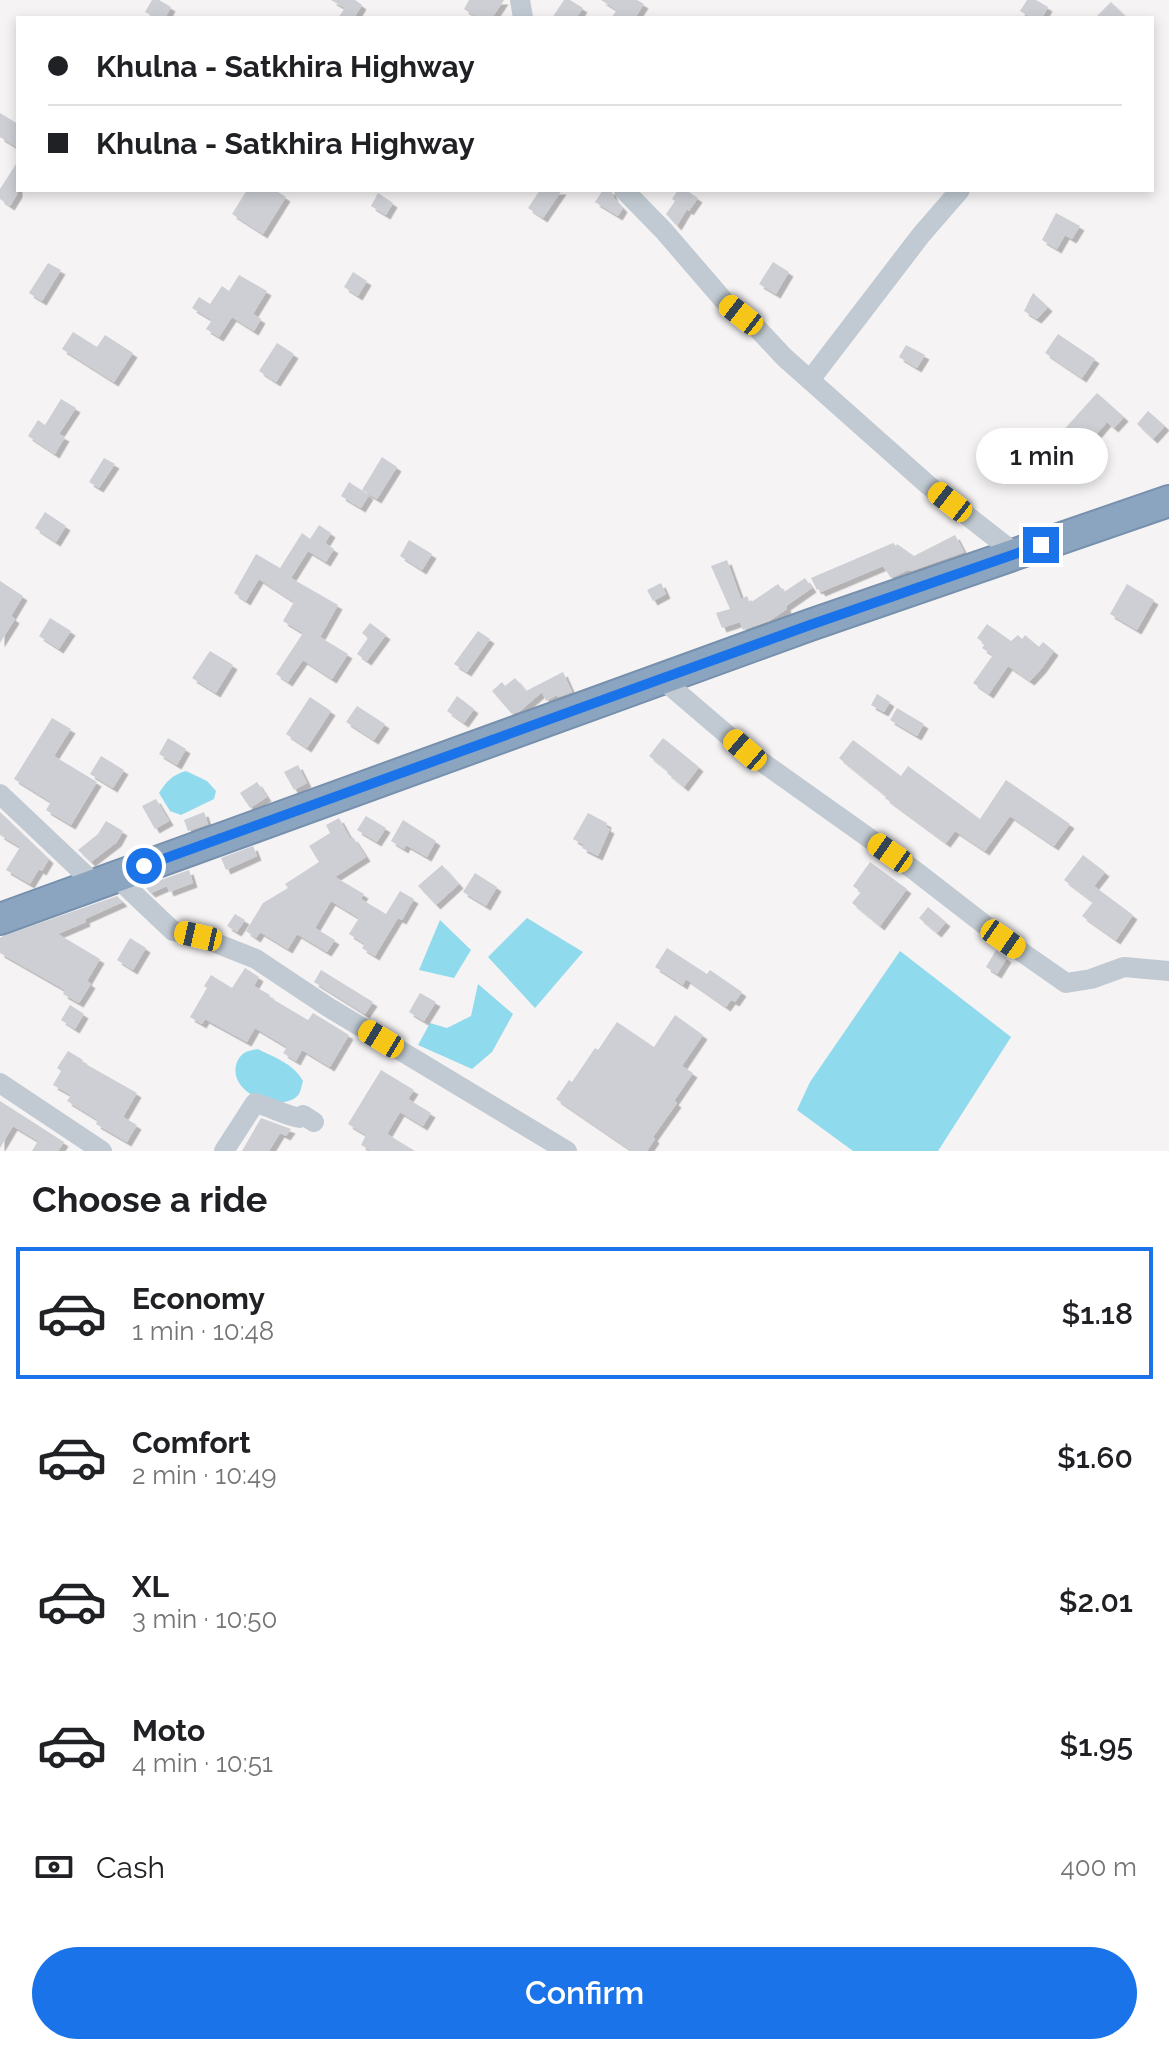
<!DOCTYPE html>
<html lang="en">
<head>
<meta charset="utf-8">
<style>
	:root { --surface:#fff; --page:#f2f2f2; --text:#202124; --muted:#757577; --line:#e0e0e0; --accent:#1a73e8 }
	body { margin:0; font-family:Raleway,sans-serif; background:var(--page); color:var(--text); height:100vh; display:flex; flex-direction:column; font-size:30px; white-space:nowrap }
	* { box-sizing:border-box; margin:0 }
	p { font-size:26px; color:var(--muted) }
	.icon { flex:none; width:44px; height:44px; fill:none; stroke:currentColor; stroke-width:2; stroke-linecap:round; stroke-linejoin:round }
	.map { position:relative; height:1151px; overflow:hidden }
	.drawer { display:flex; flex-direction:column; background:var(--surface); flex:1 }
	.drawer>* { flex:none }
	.guide { position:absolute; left:16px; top:16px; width:1138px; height:176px; border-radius:0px; box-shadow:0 4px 12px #0003; display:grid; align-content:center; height:176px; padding:0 32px; background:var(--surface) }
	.end { position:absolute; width:36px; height:36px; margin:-18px; border:10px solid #1a73e8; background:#fff; box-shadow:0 0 0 4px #fff }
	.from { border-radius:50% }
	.bubble { position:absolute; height:56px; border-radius:28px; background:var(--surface); box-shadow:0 4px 12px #0003; font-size:26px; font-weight:600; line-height:56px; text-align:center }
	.car { position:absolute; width:24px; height:48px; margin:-24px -12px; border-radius:10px; box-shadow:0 0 6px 2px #0007; background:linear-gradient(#f5c518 24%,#345 0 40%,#f5c518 0 76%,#345 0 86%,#f5c518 0) }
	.guide b { display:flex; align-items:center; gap:28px; height:76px; font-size:30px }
	.guide b+b { border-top:2px solid var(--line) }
	.guide i { width:20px; height:20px; background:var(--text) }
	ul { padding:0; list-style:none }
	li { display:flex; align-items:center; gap:24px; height:132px; margin:0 16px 12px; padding:0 16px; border:4px solid transparent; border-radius:0px }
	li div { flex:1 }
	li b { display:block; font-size:30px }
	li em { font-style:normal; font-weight:600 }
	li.current { border-color:var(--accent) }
	li>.icon { width:72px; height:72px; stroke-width:1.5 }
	h2 { padding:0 32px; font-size:36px; line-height:96px }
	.pay { display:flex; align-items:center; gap:20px; height:88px; padding:0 32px; font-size:30px }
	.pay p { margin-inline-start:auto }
	.cta { display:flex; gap:16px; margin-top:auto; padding:16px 32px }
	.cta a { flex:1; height:92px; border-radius:48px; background:var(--accent); color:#fff; font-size:32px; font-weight:600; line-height:92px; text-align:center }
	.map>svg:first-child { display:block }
</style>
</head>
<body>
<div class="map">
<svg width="1169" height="1151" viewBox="0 0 1169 1151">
	<defs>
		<filter id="shadow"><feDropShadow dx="4.5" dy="4.5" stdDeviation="0" flood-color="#0004"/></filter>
	</defs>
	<rect width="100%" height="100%" fill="#f5f3f3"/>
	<g fill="#90daee">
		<path d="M 186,771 L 207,781 L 216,791 L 214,799 L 181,815 L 170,811 L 159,793 C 167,781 172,775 186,771 Z"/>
		<polygon points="527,918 583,952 535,1008 488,957"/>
		<polygon points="440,920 471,950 454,978 419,970"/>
		<polygon points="900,951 1011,1037 938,1151 853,1151 797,1110 810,1082"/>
		<polygon points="478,984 513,1014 492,1052 472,1069 418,1045 430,1023 447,1028 471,1016"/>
		<path d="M 258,1049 C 275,1058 293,1063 303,1081 C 301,1087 301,1094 295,1098 C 274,1112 226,1091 237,1062 C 242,1052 247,1051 258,1049 Z"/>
	</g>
	<g fill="#cdcfd5" filter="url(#shadow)">
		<polygon points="152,0 159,0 171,7 165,18 156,18 145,12"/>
		<polygon points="331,0 355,0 362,5 354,18 338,18 345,8"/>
		<polygon points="469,0 504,0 492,18 478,18 464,9"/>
		<polygon points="564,0 570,0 583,8 576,18 552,18"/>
		<polygon points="601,0 637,0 644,4 635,18 611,18 617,10"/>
		<polygon points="1027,0 1036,0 1048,7 1042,18 1032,18 1020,11"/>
		<polygon points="1111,2 1127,18 1095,18"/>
		<polygon points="0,113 18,124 18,148 0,137"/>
		<polygon points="18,161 18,193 10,206 0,199 0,189"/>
		<polygon points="247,190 275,190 286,197 263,234 232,214"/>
		<polygon points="540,190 562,190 543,218 528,208"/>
		<polygon points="603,190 611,190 614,198 623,208 618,216 595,202"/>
		<polygon points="678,190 686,190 698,198 689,211 687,209 677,226 666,214 675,201 672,199"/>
		<polygon points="378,193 393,203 386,215 371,206"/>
		<polygon points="1056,213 1080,226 1072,239 1065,235 1057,249 1042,240"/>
		<polygon points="773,262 789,272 776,294 759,284"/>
		<polygon points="48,263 61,270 42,301 29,293"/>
		<polygon points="353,272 367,281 358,296 344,287"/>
		<polygon points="239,275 267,291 253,314 261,319 254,331 232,317 219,337 206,329 212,320 192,308 199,297 210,304 222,286 229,291"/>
		<polygon points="1033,293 1048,307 1037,319 1024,311"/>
		<polygon points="73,332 97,347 105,335 133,353 114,382 62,349"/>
		<polygon points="1058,334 1095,359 1082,378 1045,353"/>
		<polygon points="277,343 294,354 276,382 259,371"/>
		<polygon points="906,345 925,355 917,368 899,357"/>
		<polygon points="1097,393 1124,417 1114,428 1107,422 1081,452 1060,434"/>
		<polygon points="61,399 76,408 59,434 65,437 55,454 28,436 38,420 45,425"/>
		<polygon points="1148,411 1165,426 1153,439 1137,424"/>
		<polygon points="382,457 397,467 377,499 362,490"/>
		<polygon points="104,458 115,464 99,488 89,482"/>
		<polygon points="349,482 369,495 361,508 341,496"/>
		<polygon points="45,512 66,526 56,542 35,528"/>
		<polygon points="319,525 331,533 325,543 334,549 326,562 308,551 291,578 338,605 320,637 348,654 332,679 303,660 288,682 276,674 303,633 283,621 294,602 259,579 246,601 234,593 256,554 280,568 302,533 310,539"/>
		<polygon points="955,535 964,552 911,571 908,570 891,578 883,566 821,592 819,589 817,590 811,578 893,543 896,546 897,544 914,556"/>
		<polygon points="409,540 432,554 422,570 400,556"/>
		<polygon points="727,560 741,599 747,596 750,603 778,584 784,592 805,578 812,588 786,606 787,609 769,621 743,630 740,622 722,628 716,613 730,609 711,566"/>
		<polygon points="0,581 23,596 11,616 15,619 0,643"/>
		<polygon points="661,583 666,594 653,601 647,590"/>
		<polygon points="1127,584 1154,600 1137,630 1110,614"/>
		<polygon points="50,618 71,631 59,649 39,636"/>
		<polygon points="370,623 386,635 367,661 357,654 368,638 362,633"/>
		<polygon points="987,624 1011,641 1018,635 1022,639 1025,635 1039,647 1043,642 1054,651 1042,668 1030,681 1008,666 989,694 973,683 993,655 982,648 985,644 977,638"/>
		<polygon points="478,631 490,639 467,672 454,664"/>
		<polygon points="210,651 233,665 216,693 192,678"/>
		<polygon points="563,672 572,692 558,697 557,695 546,701 542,692 520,711 512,714 492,691 502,682 505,686 515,678 526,691"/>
		<polygon points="877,694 890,702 884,712 871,705"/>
		<polygon points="457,696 474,709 464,723 447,711"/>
		<polygon points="310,697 331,711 307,748 286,734"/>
		<polygon points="357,706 385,724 374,740 346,722"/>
		<polygon points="897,708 924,724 917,736 890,720"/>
		<polygon points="52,718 71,729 54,756 97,782 71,825 46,810 51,802 14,779"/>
		<polygon points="168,738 186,749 177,765 159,754"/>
		<polygon points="663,738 699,767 684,787 667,773 668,771 649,756"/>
		<polygon points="853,740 901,776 908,766 980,819 1006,780 1070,824 1054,846 1010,816 985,851 955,831 946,843 885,798 886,796 839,758"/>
		<polygon points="101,756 124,770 113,788 90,774"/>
		<polygon points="298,765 307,783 294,790 284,772"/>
		<polygon points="257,782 267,797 250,808 240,793"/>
		<polygon points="156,799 169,821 155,829 142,806"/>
		<polygon points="0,812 49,859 42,871 39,869 30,884 6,870 20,847 0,835"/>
		<polygon points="204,812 208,824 188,831 184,820"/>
		<polygon points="588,813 607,823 606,827 610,829 598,856 582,848 584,845 573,839"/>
		<polygon points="366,816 386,828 377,842 357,830"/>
		<polygon points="339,818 351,840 353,837 366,857 335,877 364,894 361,899 386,914 400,891 414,899 402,920 398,918 375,956 362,948 365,944 349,934 359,918 331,901 315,928 335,940 327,952 297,934 288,949 260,932 256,938 246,931 263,903 288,888 285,884 319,862 309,846 330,833 326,825"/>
		<polygon points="403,820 436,841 427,857 406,845 404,849 391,841"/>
		<polygon points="106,821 123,831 117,842 91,862 78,850 98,834"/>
		<polygon points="253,846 257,856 226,870 221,858"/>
		<polygon points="1083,855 1105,872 1094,886 1133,915 1116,940 1082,916 1093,902 1064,880"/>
		<polygon points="870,862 907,889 880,926 852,903 861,892 853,886"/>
		<polygon points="442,865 459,884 436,905 418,886"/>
		<polygon points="189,870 193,883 169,892 167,886 151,893 144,886"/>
		<polygon points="475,873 497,887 486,906 463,892"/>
		<polygon points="117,896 123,902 85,919 86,922 58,934 100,959 87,981 91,984 79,1003 63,994 65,990 0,953 0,938 3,936"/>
		<polygon points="928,907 946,922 937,933 919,918"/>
		<polygon points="235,914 245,920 237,932 227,926"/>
		<polygon points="130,938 146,948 133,970 117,960"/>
		<polygon points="667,948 707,974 710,970 742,992 735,1002 731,1000 726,1007 686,979 683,985 655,967"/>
		<polygon points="996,950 1007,958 997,974 986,967"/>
		<polygon points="245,968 259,977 254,986 270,995 269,997 308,1020 313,1013 349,1035 330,1067 302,1050 296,1061 283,1053 287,1047 255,1028 247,1042 205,1019 202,1024 190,1017 207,988 204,986 211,975 232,988"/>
		<polygon points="321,970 373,1002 365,1014 314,982"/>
		<polygon points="420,993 436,1002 424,1021 409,1012"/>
		<polygon points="70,1005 84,1014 75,1029 61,1020"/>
		<polygon points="675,1015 703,1035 682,1066 693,1073 674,1101 677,1103 653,1137 655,1139 647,1151 632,1151 556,1099 569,1080 572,1082 595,1048 598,1050 617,1022 654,1047"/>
		<polygon points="68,1051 83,1060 82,1062 137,1093 123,1117 137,1125 127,1142 96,1124 98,1120 67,1101 71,1095 53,1085 61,1071 57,1068"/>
		<polygon points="381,1070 414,1090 408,1099 431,1113 423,1126 400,1112 387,1134 415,1151 371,1151 361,1145 366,1135 348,1124"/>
		<polygon points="0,1101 64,1142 58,1151 32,1151 38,1141 13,1126 0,1148"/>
		<polygon points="261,1118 291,1129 286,1136 280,1133 269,1151 242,1151"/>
	</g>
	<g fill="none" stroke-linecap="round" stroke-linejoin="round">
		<defs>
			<polyline id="highway" points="0,919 810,625 1169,501"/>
		</defs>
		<use href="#highway" stroke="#7690ad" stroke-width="34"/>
		<g stroke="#c1cad2" stroke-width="20">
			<polyline points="520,0 523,18"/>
			<polyline points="624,190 664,231 726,303 756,327 784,357 928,485 1016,554"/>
			<polyline points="810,380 921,235 960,190"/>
			<polyline points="662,679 745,750 914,870 1003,939 1066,983 1091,979 1124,967 1169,971"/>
			<polyline points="0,794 95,884"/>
			<polyline points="115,876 173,931 198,936 256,959 328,1007 567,1151"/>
			<polyline points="0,1083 102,1151"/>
			<path d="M 224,1151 L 255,1103 C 271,1107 284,1115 300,1118 L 303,1115 L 314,1122"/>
		</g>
		<use href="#highway" stroke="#8ba5c1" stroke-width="30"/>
	</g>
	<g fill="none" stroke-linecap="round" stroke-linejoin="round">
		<polyline stroke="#1a73e8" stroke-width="10" points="144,866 810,625 1041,545"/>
	</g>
</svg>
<i class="end from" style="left:144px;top:866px"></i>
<i class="end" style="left:1041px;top:545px"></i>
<div class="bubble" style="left:976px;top:428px;width:132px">1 min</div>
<i class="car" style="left:741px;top:315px;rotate:308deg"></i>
<i class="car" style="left:950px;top:502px;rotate:308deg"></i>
<i class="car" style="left:745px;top:750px;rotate:311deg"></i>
<i class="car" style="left:890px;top:853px;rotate:305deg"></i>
<i class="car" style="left:198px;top:936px;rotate:283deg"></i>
<i class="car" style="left:1003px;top:939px;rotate:125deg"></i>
<i class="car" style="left:381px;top:1039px;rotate:301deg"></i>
<div class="guide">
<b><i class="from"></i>Khulna - Satkhira Highway</b>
<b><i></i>Khulna - Satkhira Highway</b>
</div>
</div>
<section class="drawer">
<h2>Choose a ride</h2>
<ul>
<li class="current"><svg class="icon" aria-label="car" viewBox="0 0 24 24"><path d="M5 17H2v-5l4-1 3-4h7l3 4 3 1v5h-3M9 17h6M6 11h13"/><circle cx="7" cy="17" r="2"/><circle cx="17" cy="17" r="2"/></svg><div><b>Economy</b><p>1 min · 10:48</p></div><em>$1.18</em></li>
<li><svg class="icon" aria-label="car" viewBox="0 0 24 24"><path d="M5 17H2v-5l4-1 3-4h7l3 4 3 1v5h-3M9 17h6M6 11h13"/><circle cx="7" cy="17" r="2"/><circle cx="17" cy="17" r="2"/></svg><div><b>Comfort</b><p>2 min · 10:49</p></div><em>$1.60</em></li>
<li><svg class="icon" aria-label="car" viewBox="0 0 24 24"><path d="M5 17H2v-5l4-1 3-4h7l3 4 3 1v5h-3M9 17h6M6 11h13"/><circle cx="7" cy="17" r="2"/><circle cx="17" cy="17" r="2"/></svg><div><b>XL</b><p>3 min · 10:50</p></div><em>$2.01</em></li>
<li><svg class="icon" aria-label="car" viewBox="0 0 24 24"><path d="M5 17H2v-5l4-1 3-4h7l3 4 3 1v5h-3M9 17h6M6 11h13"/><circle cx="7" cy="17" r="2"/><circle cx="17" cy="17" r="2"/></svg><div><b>Moto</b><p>4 min · 10:51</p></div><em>$1.95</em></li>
</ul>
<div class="pay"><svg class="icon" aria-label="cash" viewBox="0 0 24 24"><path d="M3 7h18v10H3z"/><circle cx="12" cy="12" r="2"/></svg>Cash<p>400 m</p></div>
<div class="cta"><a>Confirm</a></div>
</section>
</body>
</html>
